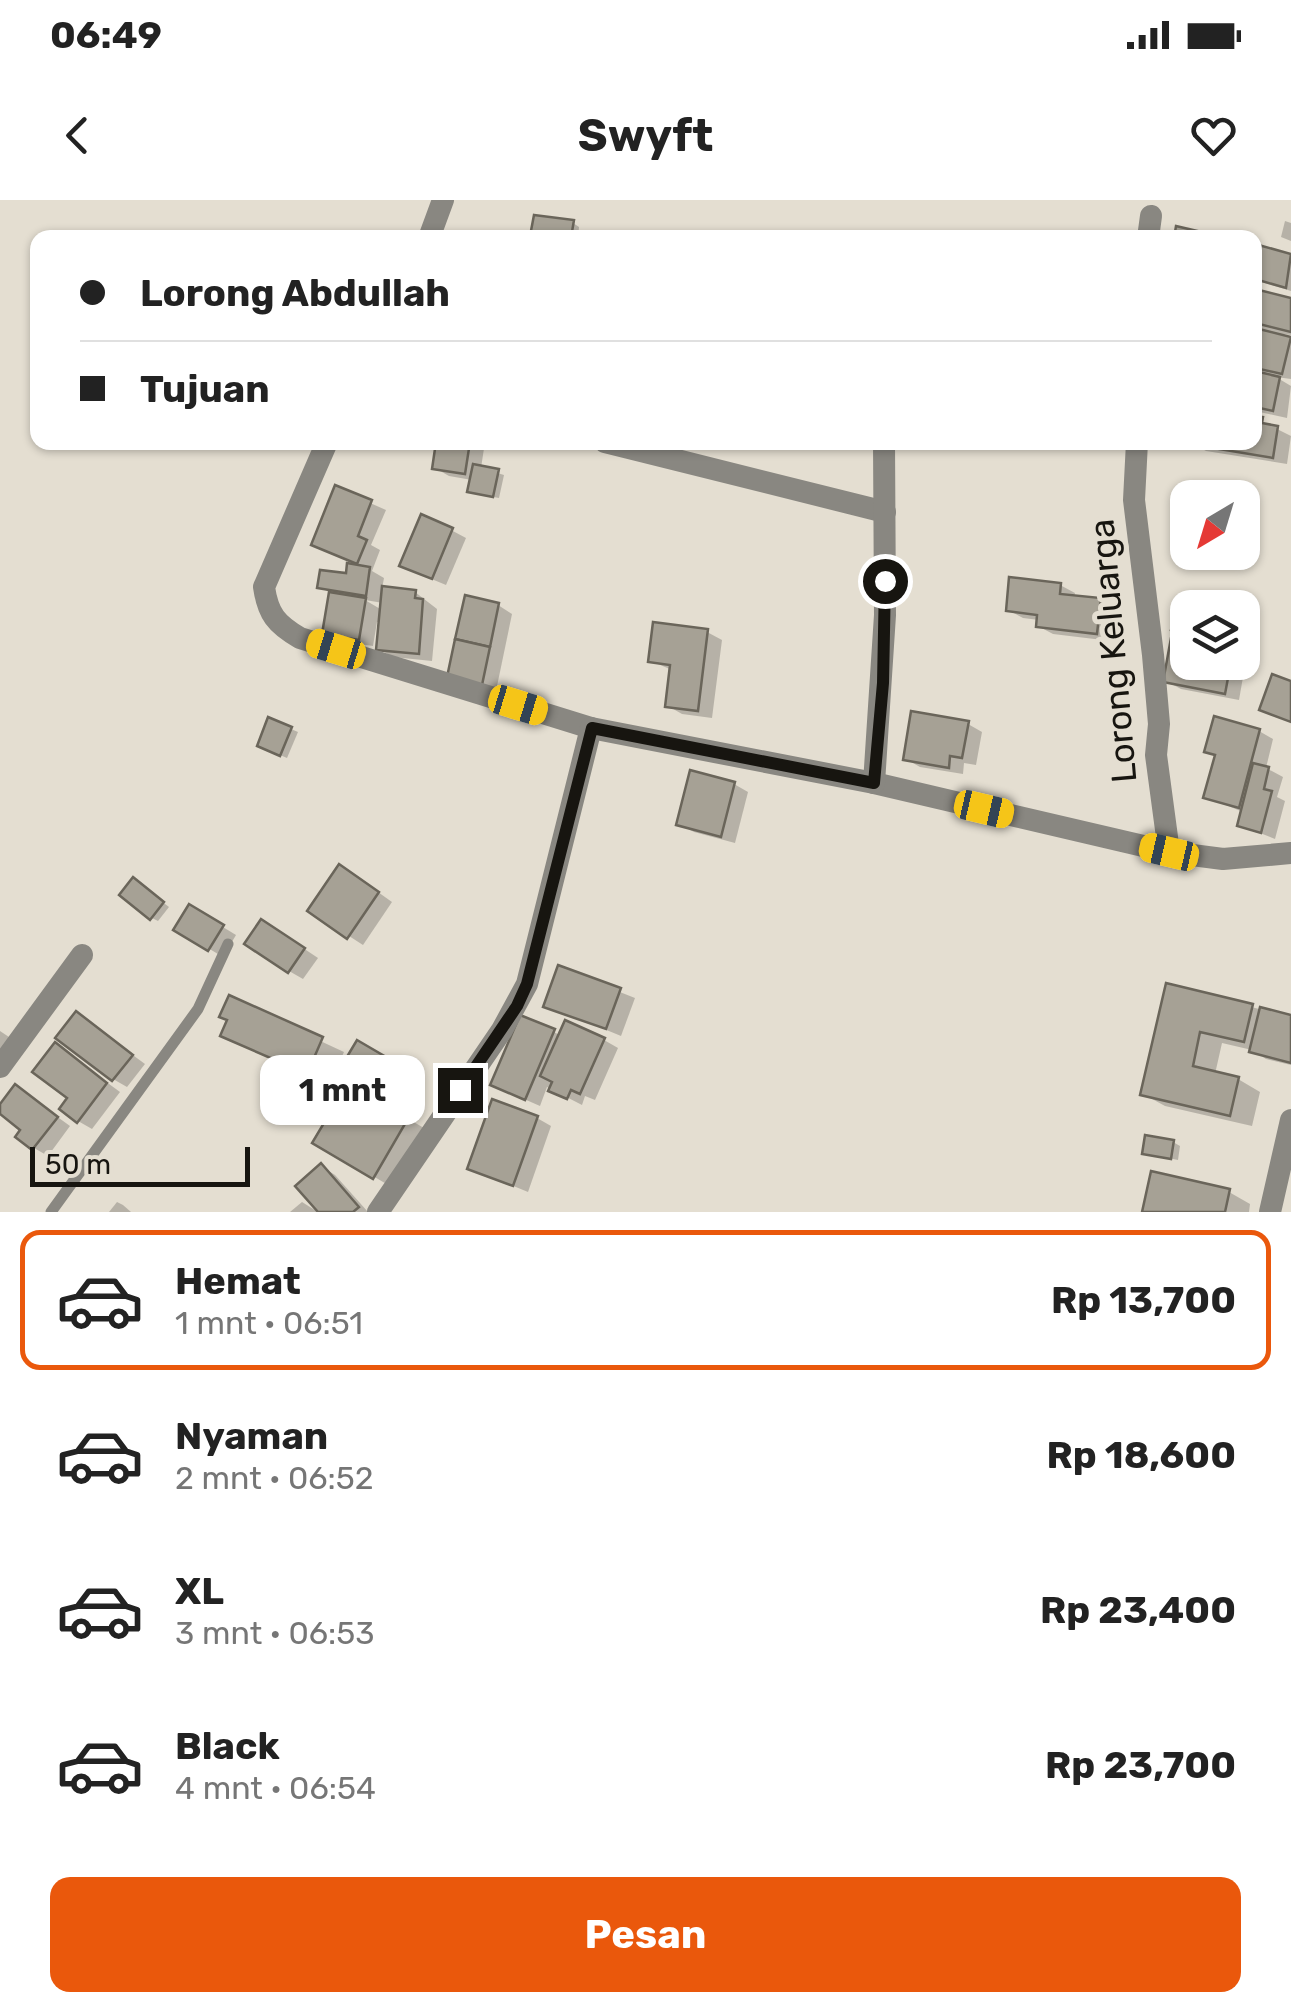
<!DOCTYPE html>
<html lang="id">
<head>
<meta charset="utf-8">
<style>
	:root { --surface:#fff; --page:#f2f2f2; --text:#222; --muted:#767676; --line:#e0e0e0; --accent:#ea580c }
	body { margin:0; font-family:Rubik,sans-serif; background:var(--page); color:var(--text); height:100vh; display:flex; flex-direction:column; font-size:38px; white-space:nowrap }
	* { box-sizing:border-box; margin:0 }
	p { font-size:32px; color:var(--muted) }
	.icon { flex:none; width:55px; height:55px; fill:none; stroke:currentColor; stroke-width:2; stroke-linecap:round; stroke-linejoin:round }
	.map { position:relative; height:1012px; overflow:hidden }
	.sheet { display:flex; flex-direction:column; background:var(--surface); flex:1 }
	.sheet>* { flex:none }
	.hud { position:absolute; left:30px; top:30px; width:1232px; height:220px; border-radius:20px; box-shadow:0 2px 8px #0004; display:grid; align-content:center; height:220px; padding:0 50px; background:var(--surface) }
	.needle { width:65px; rotate:218deg }
	.tools { position:absolute; left:1170px; top:280px; display:grid; gap:20px }
	.tools a { display:grid; place-items:center; width:90px; height:90px; border-radius:20px; background:var(--surface); box-shadow:0 2px 8px #0004; font-size:50px }
	.scale { position:absolute; left:30px; bottom:25px; width:220px; box-sizing:border-box; padding-left:10px; border:5px solid #171510; border-top:0; font-size:28px; line-height:35px; white-space:nowrap; color:#171510; -webkit-text-stroke:8px #e4ded1; paint-order:stroke }
	.end { position:absolute; width:45px; height:45px; margin:-22px; border:12px solid #171510; background:#fff; box-shadow:0 0 0 5px #fff }
	.from { border-radius:50% }
	.bubble { position:absolute; height:70px; border-radius:20px; background:var(--surface); box-shadow:0 2px 8px #0004; font-size:32px; font-weight:700; line-height:70px; text-align:center }
	.car { position:absolute; width:30px; height:60px; margin:-30px -15px; border-radius:12px; box-shadow:0 0 8px 2px #0007; background:linear-gradient(#f5c518 24%,#345 0 40%,#f5c518 0 76%,#345 0 86%,#f5c518 0) }
	.hud b { display:flex; align-items:center; gap:35px; height:95px; font-size:38px }
	.hud b+b { border-top:2px solid var(--line) }
	.hud i { width:25px; height:25px; background:var(--text) }
	ul { padding:18px 0 0; list-style:none }
	li { display:flex; align-items:center; gap:30px; height:140px; margin:0 20px 15px; padding:0 30px; border:5px solid transparent; border-radius:20px }
	li div { flex:1 }
	li b { display:block; font-size:38px }
	li em { font-style:normal; font-weight:700 }
	li.current { border-color:var(--accent) }
	li>.icon { width:90px; height:90px; stroke-width:1.5 }
	.button { display:flex; gap:20px; margin-top:auto; padding:20px 50px }
	.button a { flex:1; height:115px; border-radius:20px; background:var(--accent); color:#fff; font-size:40px; font-weight:700; line-height:115px; text-align:center }
	.status { display:flex; justify-content:space-between; align-items:center; height:70px; padding:0 50px; background:var(--surface); direction:ltr }
	.status svg { height:28px; fill:currentColor }
	header { display:flex; justify-content:space-between; align-items:center; height:130px; padding:0 50px; background:var(--surface); font-size:45px; font-weight:700 }
	.map>svg:first-child { display:block }
</style>
</head>
<body>
<div class="status"><b>06:49</b><svg viewBox="0 0 49 12"><path d="M0 12V9h3v3zM5 12V6h3v6zM10 12V3h3v9zM15 12V0h3v12zM26 1h20v11H26zM47 4h2v5h-2z"/></svg></div>
<header><svg class="icon" aria-label="back" viewBox="0 0 24 24"><path d="M15 5l-7 7 7 7"/></svg>Swyft<svg class="icon" aria-label="heart" viewBox="0 0 24 24"><path d="M12 20l-8-8c-3-5 5-10 8-4 3-6 11-1 8 4z"/></svg></header>
<div class="map">
<svg width="1291" height="1012" viewBox="0 0 1291 1012">
	<rect width="100%" height="100%" fill="#e4ded1"/>
	<g fill="#0003" fill-rule="evenodd">
		<polygon points="1285,21 1291,23 1291,41 1281,37"/>
		<polygon points="573,23 579,27 578,38 539,38 533,34"/>
		<polygon points="1255,47 1291,57 1291,91 1255,80"/>
		<polygon points="1255,92 1291,101 1291,135 1282,134 1291,139 1291,179 1276,177 1291,186 1287,218 1255,211"/>
		<polygon points="1255,218 1291,236 1287,264 1206,251 1191,243 1255,242"/>
		<polygon points="434,242 485,242 481,268 504,275 499,298 477,294 470,290 472,280 449,276 435,268 439,244"/>
		<path d="M 336,288 L 386,310 L 371,345 L 380,350 L 372,371 L 384,378 L 382,389 L 415,392 L 437,409 L 432,461 L 393,457 L 379,449 L 381,422 L 377,422 L 373,446 L 339,441 L 324,432 L 331,393 L 320,387 L 348,376 L 362,366 L 314,344 ZM 365,400 L 383,403 L 382,410 Z"/>
		<polygon points="451,330 466,338 446,385 417,373"/>
		<polygon points="1060,385 1075,393 1074,398 1100,400 1114,409 1111,441 1053,434 1038,426 1039,420 1023,418 1008,410"/>
		<polygon points="1223,399 1257,413 1247,452 1242,451 1242,408 1221,408"/>
		<polygon points="498,405 512,414 496,491 465,484"/>
		<polygon points="707,432 722,440 712,518 682,514 668,506 672,470 651,461"/>
		<polygon points="1242,458 1246,460 1239,500 1181,489 1166,481 1188,462 1242,462"/>
		<polygon points="270,520 298,532 287,558 266,549"/>
		<polygon points="968,524 982,532 976,565 964,563 963,574 920,567 906,559"/>
		<polygon points="1259,531 1273,539 1266,568 1283,577 1277,597 1285,601 1275,639 1240,625 1243,612 1206,597 1217,557 1207,551"/>
		<polygon points="734,584 748,592 735,643 694,632 679,624"/>
		<polygon points="354,675 392,702 363,745 349,736"/>
		<polygon points="139,684 169,707 158,721 152,718"/>
		<polygon points="190,707 236,735 223,757 176,729"/>
		<polygon points="276,730 318,758 303,779 289,771"/>
		<polygon points="559,768 635,798 621,836 546,805"/>
		<polygon points="1168,786 1291,817 1291,865 1266,859 1252,850 1222,843 1215,874 1238,879 1260,892 1252,926 1165,906 1143,894"/>
		<polygon points="230,799 344,852 323,898 286,879 291,868 223,835 230,821"/>
		<polygon points="77,814 145,864 127,887 113,879"/>
		<polygon points="0,831 12,839 0,858"/>
		<polygon points="554,832 561,836 604,840 618,848 595,900 585,896 582,905 547,887 540,906 508,892"/>
		<polygon points="357,843 411,875 401,891 348,859"/>
		<polygon points="56,845 120,892 92,929 78,921"/>
		<polygon points="349,884 429,931 395,989 315,942"/>
		<polygon points="16,887 70,926 48,956 34,948 23,930 0,911"/>
		<polygon points="537,918 551,926 528,992 470,968"/>
		<polygon points="1173,942 1180,946 1178,960 1144,953"/>
		<polygon points="321,966 335,975 368,1012 321,1012"/>
		<polygon points="1229,992 1250,1004 1249,1012 1144,1012"/>
		<polygon points="117,1002 123,1005 131,1012 109,1012"/>
		<polygon points="302,1002 318,1012 290,1012"/>
	</g>
	<g fill="#a6a195" stroke="#6a655a" stroke-width="2.5">
		<polygon points="534,15 574,20 571,38 530,36"/>
		<polygon points="1176,26 1210,34 1209,38 1174,38"/>
		<polygon points="1255,44 1291,54 1286,88 1255,79"/>
		<polygon points="1255,89 1291,98 1291,132 1255,123"/>
		<polygon points="1255,128 1291,137 1282,174 1255,168"/>
		<polygon points="1255,171 1280,177 1273,211 1255,207"/>
		<polygon points="1255,216 1263,217 1262,223 1278,226 1273,258 1189,244 1255,242"/>
		<polygon points="436,242 470,242 465,274 432,269"/>
		<polygon points="473,264 499,269 493,297 467,292"/>
		<polygon points="335,285 372,300 358,336 367,340 357,364 311,345"/>
		<polygon points="421,314 453,328 432,379 399,366"/>
		<polygon points="347,363 370,367 366,396 317,388 320,370 346,373"/>
		<polygon points="1009,377 1061,383 1060,394 1101,398 1097,434 1036,427 1037,415 1006,411"/>
		<polygon points="382,386 416,390 415,398 423,399 419,454 376,450"/>
		<polygon points="329,392 366,398 359,440 322,434"/>
		<polygon points="465,395 499,403 490,447 455,439"/>
		<polygon points="1179,398 1215,408 1188,408 1188,434 1171,430"/>
		<polygon points="653,422 708,429 698,511 665,507 670,465 648,462"/>
		<polygon points="1171,438 1188,441 1188,462 1231,462 1225,494 1163,482"/>
		<polygon points="455,439 490,447 482,485 447,477"/>
		<polygon points="1272,474 1291,481 1291,522 1259,510"/>
		<polygon points="911,511 969,521 962,558 950,556 949,568 903,560"/>
		<polygon points="1214,516 1260,529 1239,608 1203,598 1215,555 1204,552"/>
		<polygon points="268,517 292,527 280,556 257,546"/>
		<polygon points="1253,563 1269,567 1264,589 1272,591 1261,633 1237,626"/>
		<polygon points="690,570 735,582 721,637 676,625"/>
		<polygon points="339,664 379,692 347,739 307,711"/>
		<polygon points="133,677 164,702 150,720 119,695"/>
		<polygon points="189,704 224,725 208,751 173,730"/>
		<polygon points="261,719 305,748 288,773 244,744"/>
		<polygon points="558,765 621,788 606,829 543,807"/>
		<polygon points="1166,783 1253,804 1244,842 1200,832 1193,866 1239,877 1230,916 1140,895"/>
		<polygon points="229,795 323,837 301,888 283,880 289,866 220,836 227,820 219,817"/>
		<polygon points="1260,807 1291,815 1291,863 1249,852"/>
		<polygon points="76,811 133,855 112,881 55,838"/>
		<polygon points="520,815 555,829 525,900 490,885"/>
		<polygon points="565,820 605,838 580,894 571,890 567,899 548,891 552,882 540,876"/>
		<polygon points="357,840 398,864 386,885 345,860"/>
		<polygon points="55,842 107,883 77,923 59,909 67,898 32,872"/>
		<polygon points="349,881 409,917 373,979 312,943"/>
		<polygon points="15,884 58,917 32,950 15,937 20,930 0,914 0,904"/>
		<polygon points="492,899 538,916 513,986 467,969"/>
		<polygon points="1145,935 1174,940 1171,959 1142,954"/>
		<polygon points="321,963 359,1007 353,1012 318,1012 295,986"/>
		<polygon points="1151,971 1230,989 1225,1012 1142,1012"/>
	</g>
	<g fill="none" stroke-linecap="round" stroke-linejoin="round">
		<polyline stroke="#898781" stroke-width="11" points="51,1012 198,809 228,744"/>
		<g stroke="#898781" stroke-width="22">
			<polyline points="429,38 443,0"/>
			<polyline points="1148,38 1151,16"/>
			<path d="M 327,242 L 264,387 C 268,414 276,424 300,438 L 591,528 L 874,583 L 1169,652 L 1223,659 L 1291,653"/>
			<polyline points="605,242 885,312"/>
			<polyline points="1137,242 1134,300 1153,455 1159,524 1156,555 1169,652"/>
			<polyline points="874,583 885,415 884,242"/>
			<polyline points="0,867 82,755"/>
			<polyline points="378,1012 502,830 527,784 591,528"/>
			<polyline points="1270,1012 1291,920"/>
		</g>
	</g>
	<g fill="none" stroke-linecap="round" stroke-linejoin="round">
		<polyline stroke="#171510" stroke-width="12" points="460,890 517,806 527,784 592,528 874,583 883,483 885,381"/>
	</g>
	<g text-anchor="middle" stroke-width="10" stroke-linejoin="round" paint-order="stroke">
		<g font-size="35" fill="#171510" stroke="#e4ded1">
			<text transform="translate(1113 451) rotate(-95)" y="12">Lorong Keluarga</text>
		</g>
	</g>
</svg>
<div class="tools">
<a><svg class="needle" viewBox="-14 -14 28 28"><path d="M0-13l5 13h-10z" fill="#e53935"/><path d="M0 13l5-13h-10z" fill="#767676"/></svg></a>
<a><svg class="icon" aria-label="layers" viewBox="0 0 24 24"><path d="M12 4l9 5-9 5-9-5zM3 14l9 5 9-5"/></svg></a>
</div>
<div class="scale">50 m</div>
<i class="end from" style="left:885px;top:381px"></i>
<i class="end" style="left:460px;top:890px"></i>
<div class="bubble" style="left:260px;top:855px;width:165px">1 mnt</div>
<i class="car" style="left:336px;top:449px;rotate:287deg"></i>
<i class="car" style="left:518px;top:505px;rotate:107deg"></i>
<i class="car" style="left:984px;top:609px;rotate:103deg"></i>
<i class="car" style="left:1169px;top:652px;rotate:283deg"></i>
<div class="hud">
<b><i class="from"></i>Lorong Abdullah</b>
<b><i></i>Tujuan</b>
</div>
</div>
<section class="sheet">
<ul>
<li class="current"><svg class="icon" aria-label="car" viewBox="0 0 24 24"><path d="M5 17H2v-5l4-1 3-4h7l3 4 3 1v5h-3M9 17h6M6 11h13"/><circle cx="7" cy="17" r="2"/><circle cx="17" cy="17" r="2"/></svg><div><b>Hemat</b><p>1 mnt · 06:51</p></div><em>Rp 13,700</em></li>
<li><svg class="icon" aria-label="car" viewBox="0 0 24 24"><path d="M5 17H2v-5l4-1 3-4h7l3 4 3 1v5h-3M9 17h6M6 11h13"/><circle cx="7" cy="17" r="2"/><circle cx="17" cy="17" r="2"/></svg><div><b>Nyaman</b><p>2 mnt · 06:52</p></div><em>Rp 18,600</em></li>
<li><svg class="icon" aria-label="car" viewBox="0 0 24 24"><path d="M5 17H2v-5l4-1 3-4h7l3 4 3 1v5h-3M9 17h6M6 11h13"/><circle cx="7" cy="17" r="2"/><circle cx="17" cy="17" r="2"/></svg><div><b>XL</b><p>3 mnt · 06:53</p></div><em>Rp 23,400</em></li>
<li><svg class="icon" aria-label="car" viewBox="0 0 24 24"><path d="M5 17H2v-5l4-1 3-4h7l3 4 3 1v5h-3M9 17h6M6 11h13"/><circle cx="7" cy="17" r="2"/><circle cx="17" cy="17" r="2"/></svg><div><b>Black</b><p>4 mnt · 06:54</p></div><em>Rp 23,700</em></li>
</ul>
<div class="button"><a>Pesan</a></div>
</section>
</body>
</html>
